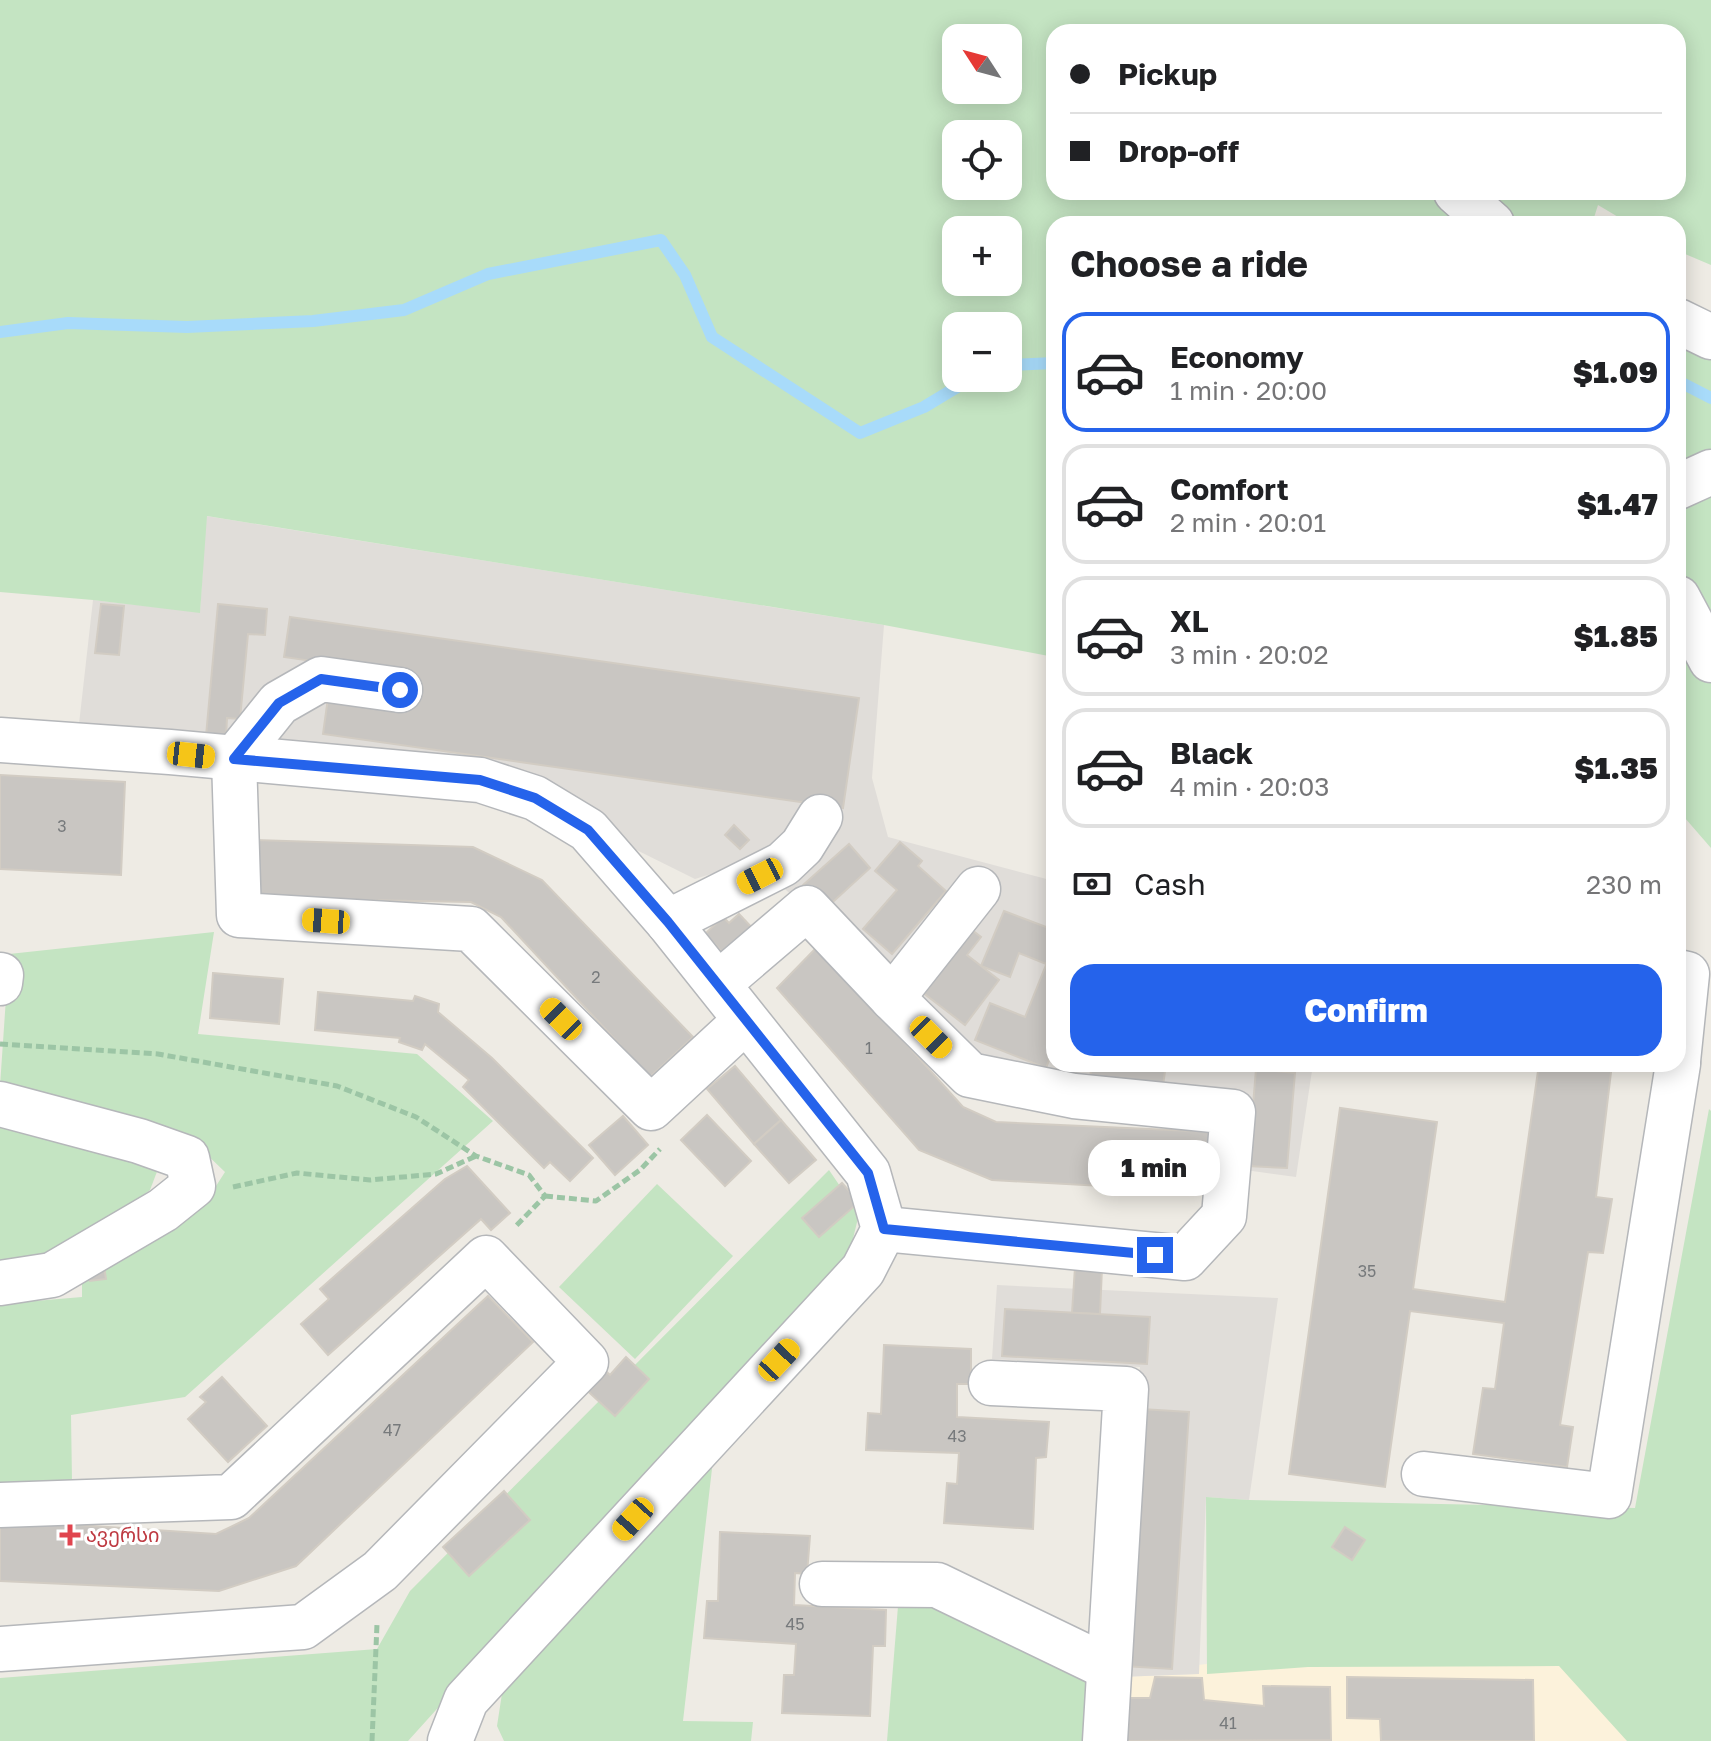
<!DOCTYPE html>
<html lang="en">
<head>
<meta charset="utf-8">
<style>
	:root { --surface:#fff; --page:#f2f2f2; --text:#202124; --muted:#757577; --line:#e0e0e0; --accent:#2563eb }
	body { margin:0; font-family:"Golos Text","Noto Sans Georgian",sans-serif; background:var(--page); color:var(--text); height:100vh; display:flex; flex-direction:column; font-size:30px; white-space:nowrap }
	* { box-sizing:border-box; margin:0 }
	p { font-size:26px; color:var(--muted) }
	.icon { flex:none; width:44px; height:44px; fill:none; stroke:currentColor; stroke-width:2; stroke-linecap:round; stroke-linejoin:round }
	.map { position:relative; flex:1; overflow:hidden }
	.sheet { position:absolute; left:1046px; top:216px; width:640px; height:856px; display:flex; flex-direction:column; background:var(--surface); border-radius:24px; box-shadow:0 4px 20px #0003 }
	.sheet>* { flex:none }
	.guide { position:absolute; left:1046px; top:24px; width:640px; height:176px; border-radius:24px; box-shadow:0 4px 20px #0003; display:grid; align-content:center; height:176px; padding:0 24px; background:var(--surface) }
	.needle { width:52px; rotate:306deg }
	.fabs { position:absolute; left:942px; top:24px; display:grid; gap:16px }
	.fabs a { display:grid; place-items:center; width:80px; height:80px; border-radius:16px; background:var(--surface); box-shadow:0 4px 20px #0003; font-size:40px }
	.end { position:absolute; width:36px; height:36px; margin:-18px; border:10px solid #2563eb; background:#fff; box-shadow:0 0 0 4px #fff }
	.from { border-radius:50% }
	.bubble { position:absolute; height:56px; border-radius:24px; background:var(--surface); box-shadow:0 4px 20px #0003; font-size:26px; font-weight:800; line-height:56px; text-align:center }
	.car { position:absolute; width:24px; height:48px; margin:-24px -12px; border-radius:10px; box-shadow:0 0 6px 2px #0007; background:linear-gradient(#f5c518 24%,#345 0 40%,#f5c518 0 76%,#345 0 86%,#f5c518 0) }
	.guide b { display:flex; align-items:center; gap:28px; height:76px; font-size:30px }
	.guide b+b { border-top:2px solid var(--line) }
	.guide i { width:20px; height:20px; background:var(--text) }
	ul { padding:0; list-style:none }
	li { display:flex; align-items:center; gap:24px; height:120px; margin:0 16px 12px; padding:0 8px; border:4px solid var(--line); border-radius:24px }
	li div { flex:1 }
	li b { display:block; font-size:30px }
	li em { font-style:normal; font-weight:800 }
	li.current { border-color:var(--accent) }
	li>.icon { width:72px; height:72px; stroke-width:1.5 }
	h2 { padding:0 24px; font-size:36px; line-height:96px }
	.pay { display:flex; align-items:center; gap:20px; height:88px; padding:0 24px; font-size:30px }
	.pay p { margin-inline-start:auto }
	.primary-button { display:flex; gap:16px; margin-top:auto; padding:16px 24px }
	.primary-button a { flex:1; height:92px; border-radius:24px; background:var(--accent); color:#fff; font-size:32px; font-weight:800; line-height:92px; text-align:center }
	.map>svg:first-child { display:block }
</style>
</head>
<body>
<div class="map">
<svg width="1711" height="1741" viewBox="0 0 1711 1741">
	<rect width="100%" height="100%" fill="#eeebe4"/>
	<polygon fill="#fcf2db" points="1300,1653 1591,1655 1636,1741 1118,1741 1118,1677 1198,1674 1198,1665"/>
	<g fill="#e0ddd9">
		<polygon points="206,516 884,625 872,778 888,837 1054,881 1054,1064 1313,1064 1296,1177 1245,1170 1248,1101 1002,1075 752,861 695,879 481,773 79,724 93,600 200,612"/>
		<polygon points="997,1285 1278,1298 1249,1500 1206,1497 1199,1674 1118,1677 1140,1367 992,1359"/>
	</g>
	<g fill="#c4e4c2" fill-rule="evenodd">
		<path d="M 0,0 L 1711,0 L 1711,265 L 1678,251 L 1678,224 L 1630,224 L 1598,205 L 1592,224 L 1054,224 L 1054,657 L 884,625 L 207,516 L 200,613 L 93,600 L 0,592 ZM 1054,32 L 1678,32 L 1678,192 L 1054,192 ZM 956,38 L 1008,38 L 1008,90 L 956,90 ZM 956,134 L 1008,134 L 1008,186 L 956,186 ZM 956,230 L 1008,230 L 1008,282 L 956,282 ZM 956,326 L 1008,326 L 1008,378 L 956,378 Z"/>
		<polygon points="1678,313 1711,327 1711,848 1678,810"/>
		<polygon points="214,932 198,1034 417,1054 493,1121 185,1397 71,1415 72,1481 0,1488 0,1304 82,1297 82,1264 209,1197 225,1172 198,1146 0,1086 9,954"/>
		<polygon points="1709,1109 1711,1111 1711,1741 1627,1741 1559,1666 1308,1667 1207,1674 1206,1497 1249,1500 1635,1508"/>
		<polygon points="0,1120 158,1169 150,1190 84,1239 0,1272"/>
		<polygon points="829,1170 859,1214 850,1251 408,1741 0,1741 0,1678 377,1649 410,1591"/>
		<polygon points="657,1184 733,1256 635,1359 559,1287"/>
		<polygon points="713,1460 683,1721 753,1722 751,1741 504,1741 497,1726 503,1687"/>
		<polygon points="899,1594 949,1601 1088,1676 1084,1741 887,1741"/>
	</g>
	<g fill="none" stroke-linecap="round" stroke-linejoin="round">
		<g stroke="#a8dbfa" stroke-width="12">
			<polyline points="0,332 68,323 187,327 313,321 404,310 488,274 661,240 685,275 712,337 860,433 924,407 972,378"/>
			<polyline points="1008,365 1054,363"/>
			<polyline points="1678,381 1711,398"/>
		</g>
	</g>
	<g fill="#c9c6c2" stroke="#d2ccc3" stroke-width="2">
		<polygon points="101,604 124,606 119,655 95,653"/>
		<polygon points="218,604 267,609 265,635 248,634 240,719 227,718 226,738 206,736"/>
		<polygon points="290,617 859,698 843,808 323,734 328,698 410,710 415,676 284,657"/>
		<polygon points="0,775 125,782 121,875 0,869"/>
		<polygon points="734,825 749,840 740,849 725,835"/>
		<polygon points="255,840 473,847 542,880 693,1037 650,1077 501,917 471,902 253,898"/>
		<polygon points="900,842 922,861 918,866 946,891 892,954 863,929 897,890 875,871"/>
		<polygon points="849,844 870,868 824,910 803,885"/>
		<polygon points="1004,911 1054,930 1054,945 1046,964 1019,953 1010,977 981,966"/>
		<polygon points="739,914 756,932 728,958 705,934 723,917 729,923"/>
		<polygon points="959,920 981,937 967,955 999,980 965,1025 909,982"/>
		<polygon points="1054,945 1054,1048 1046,1068 975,1040 990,1003 1025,1017"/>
		<polygon points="818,946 963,1107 996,1122 1215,1132 1211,1192 992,1180 919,1150 777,988"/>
		<polygon points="213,973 283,979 279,1024 210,1018"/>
		<polygon points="318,992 413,1001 415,996 439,1004 438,1012 492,1058 593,1158 570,1181 550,1162 544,1168 463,1087 469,1080 425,1044 422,1050 399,1042 400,1038 315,1030"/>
		<polygon points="1092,1064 1166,1064 1163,1086 1090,1077"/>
		<polygon points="1539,1064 1612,1064 1596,1197 1612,1199 1603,1253 1588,1252 1560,1425 1573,1427 1567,1467 1473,1454 1483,1388 1495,1389 1504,1323 1410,1311 1385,1487 1289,1474 1340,1108 1437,1122 1413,1289 1505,1302"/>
		<polygon points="735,1066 781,1120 754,1144 707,1089"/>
		<polygon points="1256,1069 1295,1073 1287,1168 1248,1166"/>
		<polygon points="707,1115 751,1161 725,1186 681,1140"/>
		<polygon points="623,1116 648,1145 615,1175 589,1145"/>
		<polygon points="781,1120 816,1160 789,1183 754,1144"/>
		<polygon points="467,1166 510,1213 491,1230 481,1219 328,1355 301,1324 329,1299 320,1289 445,1179"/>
		<polygon points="842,1183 859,1202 819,1237 802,1218"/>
		<polygon points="103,1260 106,1279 90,1281 88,1263"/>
		<polygon points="1075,1267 1102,1268 1100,1314 1072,1313"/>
		<polygon points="488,1296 533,1342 296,1566 219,1591 0,1581 0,1520 216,1534 249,1518"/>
		<polygon points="1005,1309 1150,1317 1147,1364 1002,1356"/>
		<polygon points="884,1345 971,1349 971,1384 957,1384 957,1417 1049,1422 1046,1457 1036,1458 1033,1529 944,1523 947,1483 957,1484 959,1453 866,1450 868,1413 881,1414"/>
		<polygon points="626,1357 649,1379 615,1416 581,1385 600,1366 610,1375"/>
		<polygon points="222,1377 267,1426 228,1462 188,1419 206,1402 200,1397"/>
		<polygon points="1141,1409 1189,1412 1172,1669 1124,1666"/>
		<polygon points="504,1491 530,1520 469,1576 443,1547"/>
		<polygon points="1345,1527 1365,1540 1352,1560 1332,1547"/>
		<polygon points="720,1532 810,1536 807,1574 795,1573 794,1605 886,1610 885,1646 873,1646 870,1716 782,1713 784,1675 794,1675 796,1644 704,1638 707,1601 718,1601"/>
		<polygon points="1155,1677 1202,1678 1204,1700 1264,1706 1263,1686 1330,1687 1331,1740 1125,1741 1125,1698 1150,1698"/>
		<polygon points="1347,1677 1533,1680 1534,1741 1381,1741 1380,1719 1347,1718"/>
	</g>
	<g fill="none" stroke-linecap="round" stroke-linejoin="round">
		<defs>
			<g id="minor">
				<polyline points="1456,192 1492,224"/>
				<polyline points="1678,321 1711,337"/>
				<polyline points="1678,487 1711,472"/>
				<polyline points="1678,598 1711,660"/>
				<polyline points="400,690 321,679 279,703 234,759 239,915 471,929 651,1108 745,1021"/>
				<polyline points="0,740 170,752 480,780 535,798 588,830 668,922 868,1173 884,1229 863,1270 466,1700 450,1741"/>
				<polyline points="668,922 783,864 802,846 820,817"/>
				<polyline points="1678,972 1687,974 1678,1061"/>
				<polyline points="0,983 1,975"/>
				<polyline points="718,984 807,908 892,998 970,1075 1074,1096 1233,1112 1224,1216 1185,1258 884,1229"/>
				<polyline points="892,998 978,889"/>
				<polyline points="0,1104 139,1141 187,1158 193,1186 163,1210 52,1275 0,1283"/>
				<polyline points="991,1383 1126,1389 1105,1741"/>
				<polyline points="1424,1474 1609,1496 1678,1064"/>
				<polyline points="0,1505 231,1497 486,1258 586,1362 380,1571 303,1627 0,1649"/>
				<polyline points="822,1584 937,1585 1109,1668"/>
			</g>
		</defs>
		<use href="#minor" stroke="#b5b7ba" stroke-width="47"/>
		<g stroke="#9cc5a5" stroke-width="5" stroke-dasharray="8 4" stroke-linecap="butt">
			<polyline points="0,1044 158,1054 337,1086 416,1117 476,1156 529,1175 545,1196 514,1228"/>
			<polyline points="233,1187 297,1173 370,1180 436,1174 476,1156"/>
			<polyline points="545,1196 596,1201 640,1170 660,1149"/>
			<polyline points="372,1741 377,1624"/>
		</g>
		<use href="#minor" stroke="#fff" stroke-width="44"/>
	</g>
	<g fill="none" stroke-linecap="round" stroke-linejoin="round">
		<polyline stroke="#2563eb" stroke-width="10" points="400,690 321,679 279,703 234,759 480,780 535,798 588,830 668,922 868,1173 884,1229 1155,1255"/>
	</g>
	<path fill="#e0444e" stroke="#fff" stroke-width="3" d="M66 1523h8v8h8v8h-8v8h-8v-8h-8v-8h8z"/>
	<g text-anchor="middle" stroke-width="6" stroke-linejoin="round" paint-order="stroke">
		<g font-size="16" fill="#777a7c">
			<text x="62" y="832">3</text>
			<text x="596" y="983">2</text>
			<text x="869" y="1054">1</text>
			<text x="1367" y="1277">35</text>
			<text x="392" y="1436">47</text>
			<text x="957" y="1442">43</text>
			<text x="795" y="1630">45</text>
			<text x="1228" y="1729">41</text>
		</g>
		<g font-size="20" fill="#be3a42" stroke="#fff" text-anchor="start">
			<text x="86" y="1542">ავერსი</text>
		</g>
	</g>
</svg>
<div class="fabs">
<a><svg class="needle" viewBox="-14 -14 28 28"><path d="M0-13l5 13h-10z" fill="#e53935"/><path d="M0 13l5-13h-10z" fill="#757577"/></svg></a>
<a><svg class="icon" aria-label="locate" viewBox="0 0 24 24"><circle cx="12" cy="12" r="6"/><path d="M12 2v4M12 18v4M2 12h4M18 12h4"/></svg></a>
<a>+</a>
<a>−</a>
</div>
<i class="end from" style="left:400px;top:690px"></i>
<i class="end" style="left:1155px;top:1255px"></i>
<div class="bubble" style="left:1088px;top:1140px;width:132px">1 min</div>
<i class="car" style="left:191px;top:755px;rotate:96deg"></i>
<i class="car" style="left:760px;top:876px;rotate:243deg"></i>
<i class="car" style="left:326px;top:921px;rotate:274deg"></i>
<i class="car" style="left:561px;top:1019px;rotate:315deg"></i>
<i class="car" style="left:931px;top:1037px;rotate:135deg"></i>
<i class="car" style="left:779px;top:1360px;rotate:43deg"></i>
<i class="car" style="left:633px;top:1519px;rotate:222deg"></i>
<div class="guide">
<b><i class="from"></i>Pickup</b>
<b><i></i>Drop-off</b>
</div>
<section class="sheet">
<h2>Choose a ride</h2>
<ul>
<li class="current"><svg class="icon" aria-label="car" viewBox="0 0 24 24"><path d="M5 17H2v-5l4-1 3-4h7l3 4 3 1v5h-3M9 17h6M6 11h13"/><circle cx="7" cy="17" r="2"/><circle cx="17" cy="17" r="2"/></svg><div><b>Economy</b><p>1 min · 20:00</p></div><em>$1.09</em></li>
<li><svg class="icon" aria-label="car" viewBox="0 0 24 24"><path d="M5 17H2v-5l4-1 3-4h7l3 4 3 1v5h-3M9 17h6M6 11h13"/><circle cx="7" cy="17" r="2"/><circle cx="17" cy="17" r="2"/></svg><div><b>Comfort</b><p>2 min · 20:01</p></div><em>$1.47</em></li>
<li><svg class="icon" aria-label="car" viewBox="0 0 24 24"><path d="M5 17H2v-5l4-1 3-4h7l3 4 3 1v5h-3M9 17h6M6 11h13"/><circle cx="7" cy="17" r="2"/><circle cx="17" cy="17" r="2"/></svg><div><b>XL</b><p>3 min · 20:02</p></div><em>$1.85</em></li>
<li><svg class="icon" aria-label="car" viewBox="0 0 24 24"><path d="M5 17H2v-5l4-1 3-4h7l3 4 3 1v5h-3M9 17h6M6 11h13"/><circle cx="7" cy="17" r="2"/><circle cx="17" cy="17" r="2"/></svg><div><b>Black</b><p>4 min · 20:03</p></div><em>$1.35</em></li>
</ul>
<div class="pay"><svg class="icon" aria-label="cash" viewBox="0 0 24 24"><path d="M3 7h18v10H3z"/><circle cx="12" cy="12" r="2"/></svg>Cash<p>230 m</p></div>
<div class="primary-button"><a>Confirm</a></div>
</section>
</div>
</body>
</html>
